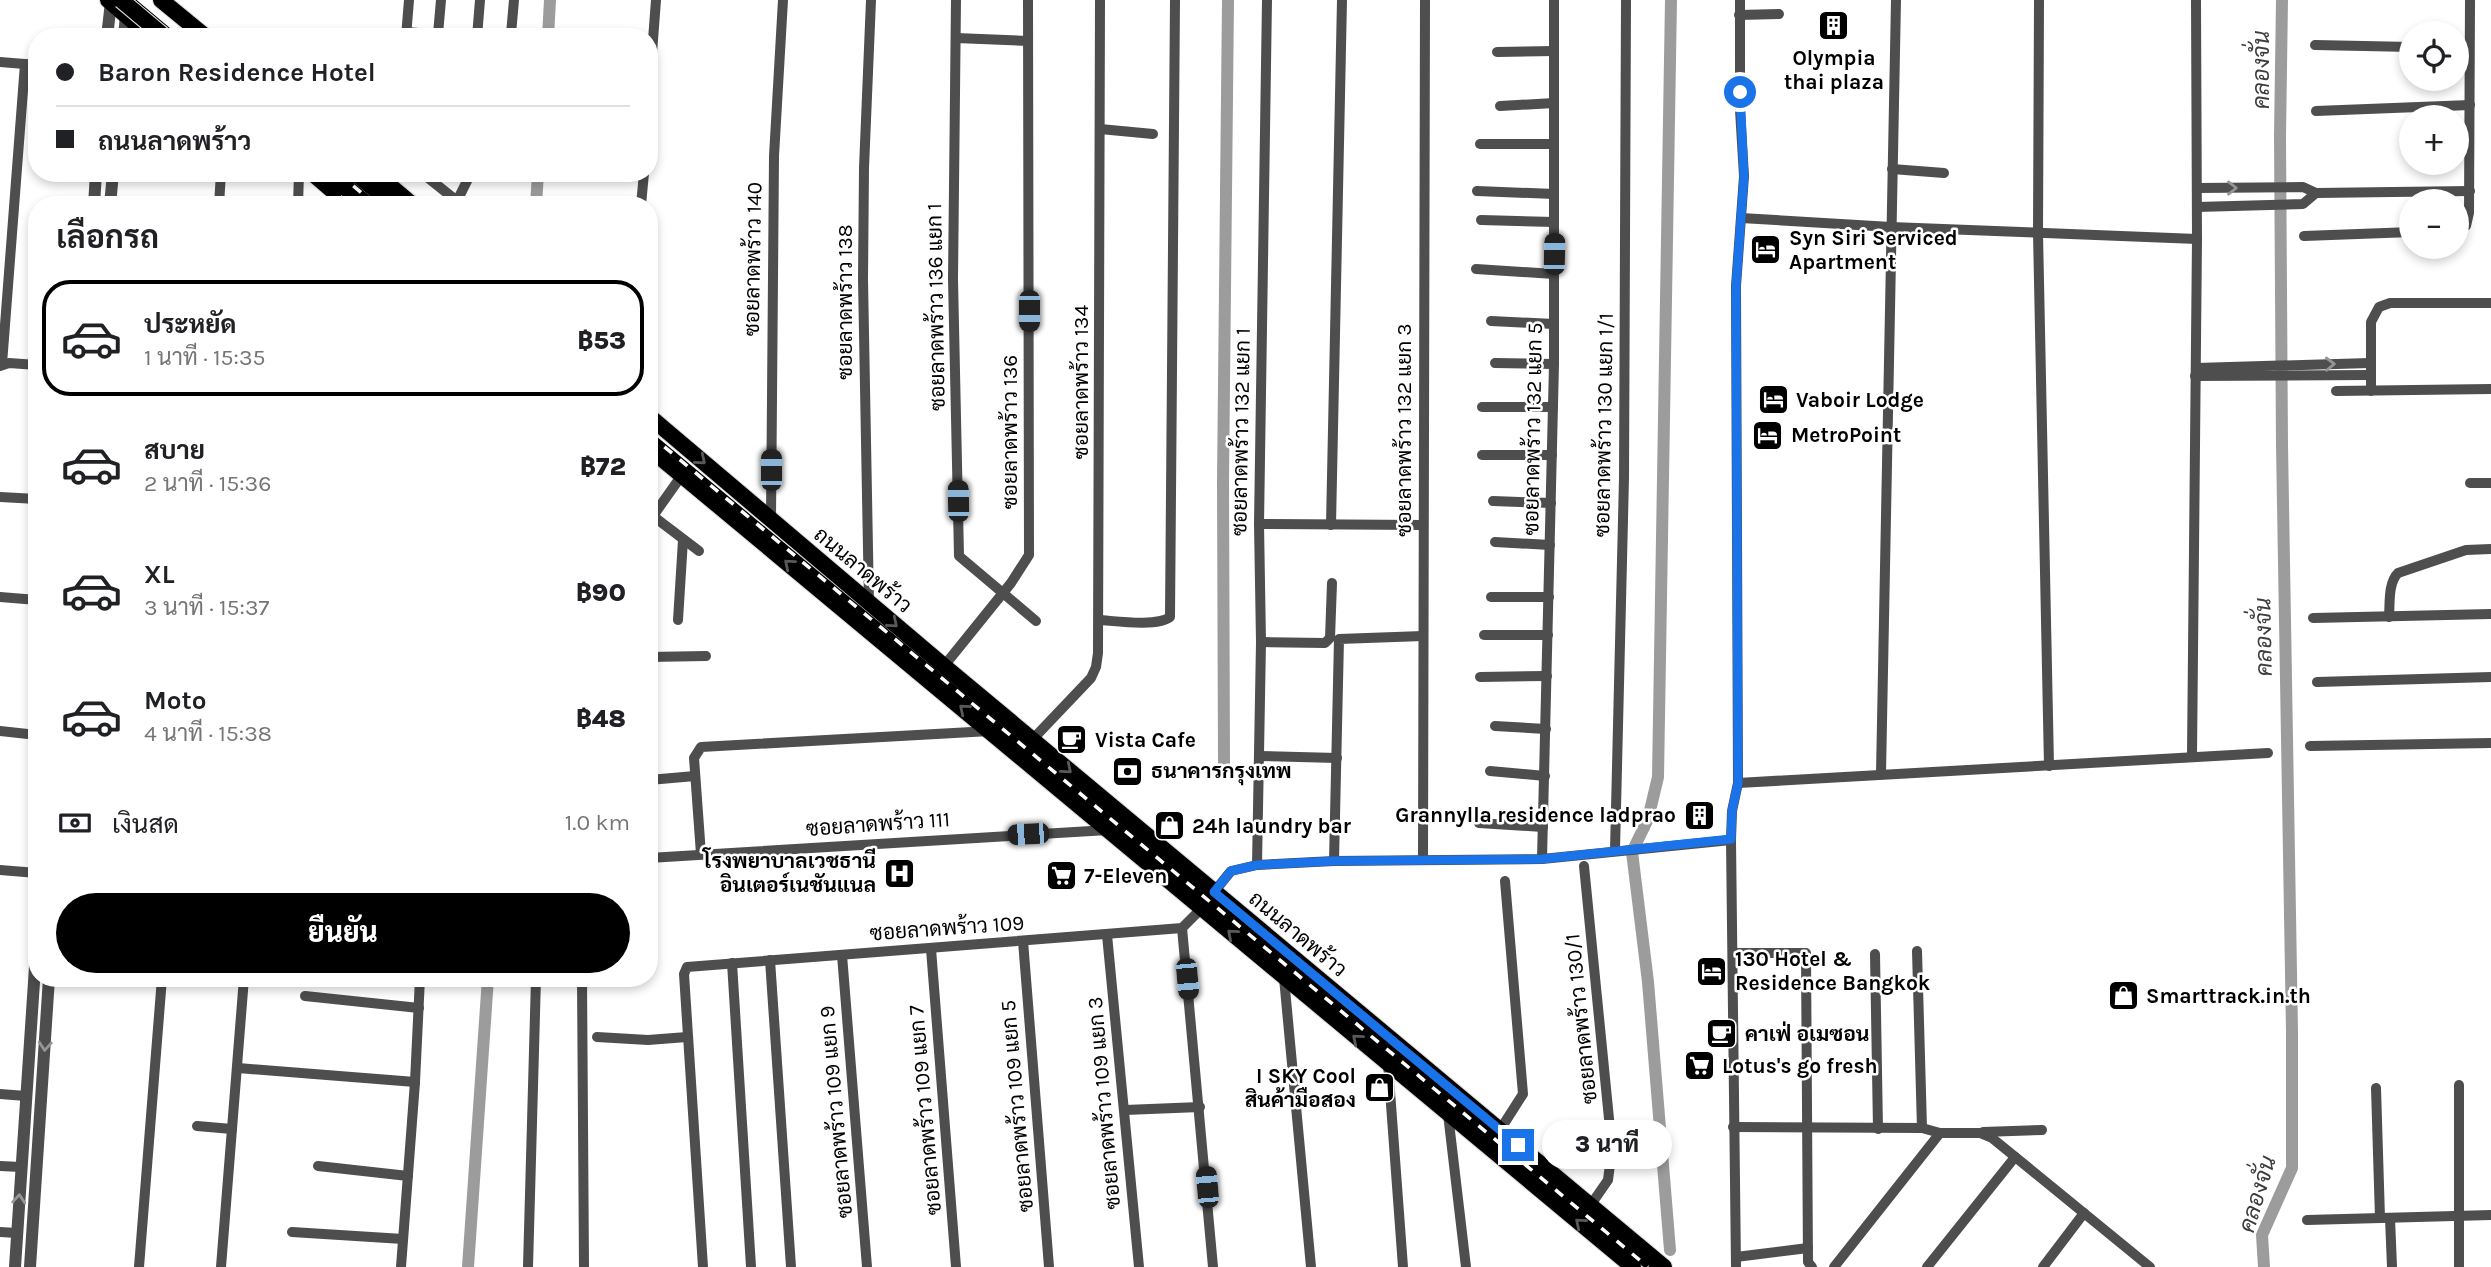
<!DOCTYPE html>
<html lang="th">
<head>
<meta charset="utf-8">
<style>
	:root { --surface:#fff; --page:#f2f2f2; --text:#202124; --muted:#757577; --line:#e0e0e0; --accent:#000 }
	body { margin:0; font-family:Karla,Sarabun,sans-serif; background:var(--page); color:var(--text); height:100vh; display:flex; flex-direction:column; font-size:26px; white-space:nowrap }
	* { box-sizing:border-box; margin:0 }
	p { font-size:23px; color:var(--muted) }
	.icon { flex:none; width:38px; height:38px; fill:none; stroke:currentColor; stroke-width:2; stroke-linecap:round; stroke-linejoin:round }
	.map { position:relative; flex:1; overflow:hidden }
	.panel { position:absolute; left:28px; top:196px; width:630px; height:791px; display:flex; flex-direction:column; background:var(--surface); border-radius:28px; box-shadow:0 4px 10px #0003 }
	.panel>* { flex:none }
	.banner { position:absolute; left:28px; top:28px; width:630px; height:154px; border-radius:28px; box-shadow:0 4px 10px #0003; display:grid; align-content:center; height:154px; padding:0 28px; background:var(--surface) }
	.tools { position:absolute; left:2399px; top:21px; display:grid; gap:14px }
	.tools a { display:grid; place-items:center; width:70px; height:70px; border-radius:50%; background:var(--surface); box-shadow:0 4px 10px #0003; font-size:35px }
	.end { position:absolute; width:32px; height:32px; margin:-16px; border:9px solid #1a73e8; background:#fff; box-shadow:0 0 0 4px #fff }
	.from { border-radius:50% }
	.bubble { position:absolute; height:49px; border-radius:24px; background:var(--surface); box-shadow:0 4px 10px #0003; font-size:23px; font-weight:800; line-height:49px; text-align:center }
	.car { position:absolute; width:21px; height:42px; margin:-21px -10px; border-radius:9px; box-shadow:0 0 5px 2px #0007; background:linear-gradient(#222 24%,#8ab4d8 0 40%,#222 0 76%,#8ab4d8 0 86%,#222 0) }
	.banner b { display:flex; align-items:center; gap:24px; height:66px; font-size:26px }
	.banner b+b { border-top:2px solid var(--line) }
	.banner i { width:18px; height:18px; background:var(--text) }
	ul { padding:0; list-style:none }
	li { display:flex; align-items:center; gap:21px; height:116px; margin:0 14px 10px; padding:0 14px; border:4px solid transparent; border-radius:28px }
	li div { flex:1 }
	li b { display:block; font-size:26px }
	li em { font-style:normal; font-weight:800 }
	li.active { border-color:var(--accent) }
	li>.icon { width:63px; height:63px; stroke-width:1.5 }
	h2 { padding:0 28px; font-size:32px; line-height:84px }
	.pay { display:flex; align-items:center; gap:18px; height:77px; padding:0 28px; font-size:26px }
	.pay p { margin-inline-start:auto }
	.primary-button { display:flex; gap:14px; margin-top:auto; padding:14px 28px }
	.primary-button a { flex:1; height:80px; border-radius:42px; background:var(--accent); color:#fff; font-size:28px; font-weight:800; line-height:80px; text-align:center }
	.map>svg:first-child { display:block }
</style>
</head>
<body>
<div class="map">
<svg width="2491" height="1267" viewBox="0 0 2491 1267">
	<rect width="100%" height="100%" fill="#fff"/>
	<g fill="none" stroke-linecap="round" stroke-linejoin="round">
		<g stroke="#9c9c9c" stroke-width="12">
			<polyline points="548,37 550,0"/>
			<polyline points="536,205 538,173"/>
			<polyline points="1224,763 1223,482 1228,0"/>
			<polyline points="1670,1250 1648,982 1632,852 1648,819 1658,777 1671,0"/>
			<polyline points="468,1267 488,978"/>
			<polyline points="2264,1267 2262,1235 2292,1168 2292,1031 2282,445 2280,136 2282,0"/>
		</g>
		<defs>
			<g id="primary">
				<polyline points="108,0 151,37"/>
				<polyline points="161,0 206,37"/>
				<polyline points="312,173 334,192"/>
				<polyline points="328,173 365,205"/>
				<polyline points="355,173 393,205"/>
				<polyline points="375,173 413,205"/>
				<polyline points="649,416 944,666 1664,1267"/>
				<polyline points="649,448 1633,1267"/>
			</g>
		</defs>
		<use href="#primary" stroke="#dbdbdb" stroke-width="18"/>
		<g stroke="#4e4e4e" stroke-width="10">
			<polyline points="956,0 953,279 959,556 1036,621"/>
			<polyline points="2039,0 2038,233 2049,766"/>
			<polyline points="1739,15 1779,14"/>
			<polyline points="406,32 469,37"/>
			<polyline points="438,34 441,0"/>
			<polyline points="406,37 409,0"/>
			<polyline points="477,37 480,0"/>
			<polyline points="509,37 511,34 514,0"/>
			<polyline points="956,38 1028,41"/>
			<polyline points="2315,45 2412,47"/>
			<polyline points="1497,52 1554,51"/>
			<polyline points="0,62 37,65"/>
			<polyline points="649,93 656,0"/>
			<polyline points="1500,106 1554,103"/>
			<polyline points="2316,111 2470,105"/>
			<polyline points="1100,129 1153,134"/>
			<polyline points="1480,144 1554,144"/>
			<polyline points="1892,169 1944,173"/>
			<polyline points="422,173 457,201"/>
			<polyline points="2197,188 2303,187 2316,193 2303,204 2197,207"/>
			<polyline points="1477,191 1554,194"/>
			<polyline points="2316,193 2470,191"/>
			<polyline points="219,205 221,173"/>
			<polyline points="298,205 299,173"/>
			<polyline points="455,205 471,173"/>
			<polyline points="641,205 644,173"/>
			<polyline points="1741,218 1891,227 2197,239"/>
			<polyline points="1481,220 1554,222"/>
			<polyline points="2457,229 2466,226 2469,213 2470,0"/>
			<polyline points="2304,236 2412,232"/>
			<polyline points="1476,269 1554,274"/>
			<polyline points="1491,321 1554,324"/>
			<polyline points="1495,363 1554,364"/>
			<polyline points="2,364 25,64"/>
			<polyline points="0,366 9,363 37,365"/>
			<polyline points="2196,368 2370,363"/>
			<polyline points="2195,376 2370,375"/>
			<polyline points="2336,391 2491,389"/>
			<polyline points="2371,391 2371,322 2379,307 2390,303 2491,303"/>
			<polyline points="1482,407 1553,407"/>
			<polyline points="1482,455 1552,455"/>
			<polyline points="2470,483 2491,483"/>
			<polyline points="0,497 37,499"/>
			<polyline points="1493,501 1551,503"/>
			<polyline points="649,513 699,551"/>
			<polyline points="653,516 682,475"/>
			<polyline points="771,519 774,156 783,0"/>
			<polyline points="1259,524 1423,525"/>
			<polyline points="1331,525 1342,0"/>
			<polyline points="1495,542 1550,545"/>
			<polyline points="0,597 37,600"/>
			<polyline points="1491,597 1549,597"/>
			<polyline points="869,603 863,279 864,168 871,0"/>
			<path d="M 2389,617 C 2390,603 2388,583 2398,573 L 2466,550 L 2491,549"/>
			<polyline points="2313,618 2491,614"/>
			<polyline points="678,620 683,540"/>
			<path d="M 1099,620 C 1116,621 1157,627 1170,617 L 1175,0"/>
			<polyline points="1484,635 1548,635"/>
			<polyline points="1261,642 1325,643 1330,638 1332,583"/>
			<polyline points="649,657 706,656"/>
			<polyline points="944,666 1011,583 1029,555 1028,0"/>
			<polyline points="1480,677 1547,676"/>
			<polyline points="2317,682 2491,677"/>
			<polyline points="1495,726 1546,729"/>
			<polyline points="0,731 37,735"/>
			<polyline points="1032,740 1091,678 1096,667 1098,653 1100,0"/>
			<polyline points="2310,746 2491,743"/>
			<polyline points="1259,756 1337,758"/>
			<polyline points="2192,756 2197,239 2196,0"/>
			<polyline points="1490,771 1545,776"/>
			<polyline points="1881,774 1896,0"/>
			<polyline points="649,780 695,776"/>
			<polyline points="1738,783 2268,753"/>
			<polyline points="1479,823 1543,827"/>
			<polyline points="1615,850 1624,478 1626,0"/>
			<polyline points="701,854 694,758 701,747 990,731"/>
			<polyline points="649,858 1108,830"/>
			<polyline points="1542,859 1554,364 1554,0"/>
			<polyline points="1423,860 1425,0"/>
			<polyline points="1334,861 1339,639 1423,636"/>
			<polyline points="1257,865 1261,642 1259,524 1267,0"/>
			<polyline points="1584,866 1612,1149 1608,1180 1590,1206"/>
			<polyline points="0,870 37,873"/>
			<polyline points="1214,892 1231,871 1257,865 1334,861 1542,859 1731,840"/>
			<polyline points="1182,928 1213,1267"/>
			<polyline points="1107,935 1139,1267"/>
			<polyline points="1023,941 1049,1267"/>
			<polyline points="931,949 956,1267"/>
			<polyline points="1917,951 1922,1128"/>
			<polyline points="1733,953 1806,953 1808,1262 1812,1267"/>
			<polyline points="1875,954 1878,1129"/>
			<polyline points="842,955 867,1267"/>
			<polyline points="770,960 791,1267"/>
			<polyline points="732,963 751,1267"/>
			<polyline points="582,978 584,1267"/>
			<polyline points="1284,978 1311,1267"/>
			<polyline points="305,996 419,1008"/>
			<polyline points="597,1037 648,1040 687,1037"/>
			<polyline points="1388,1064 1403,1267"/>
			<polyline points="238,1068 415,1082"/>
			<polyline points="2459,1085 2459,1267"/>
			<polyline points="2376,1088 2380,1218"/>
			<polyline points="0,1094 26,1096"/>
			<polyline points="1125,1110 1200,1107"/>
			<polyline points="1448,1114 1466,1267"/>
			<polyline points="197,1126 232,1129"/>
			<polyline points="1733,1127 1922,1128 1940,1133 1980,1133 1992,1138 2150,1267"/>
			<polyline points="1500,1130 1523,1094 1505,881"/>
			<polyline points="1983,1132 2042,1130"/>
			<polyline points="0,1166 21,1167"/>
			<polyline points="318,1166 408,1176"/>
			<polyline points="2390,1218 2392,1267"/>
			<polyline points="2307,1220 2491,1215"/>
			<polyline points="0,1232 17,1233"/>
			<polyline points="292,1232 403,1239"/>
			<polyline points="1736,1257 1808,1248"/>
			<polyline points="139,1267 162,978"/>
			<polyline points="221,1267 244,978"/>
			<polyline points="401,1267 415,1082 420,978"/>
			<polyline points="528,1267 536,978"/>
			<polyline points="703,1267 684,974 687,967 1182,928 1202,908"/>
			<polyline points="1736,1267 1731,840 1732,811 1738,783 1736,286 1744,176 1740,110 1740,0"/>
			<polyline points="1834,1267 1940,1133"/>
			<polyline points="1927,1267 2015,1157"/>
			<polyline points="2043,1267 2084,1213"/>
		</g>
		<g stroke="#4e4e4e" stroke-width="12">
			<polyline points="107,37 111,2"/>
			<polyline points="124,37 126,15"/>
			<polyline points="94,205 96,173"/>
			<polyline points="110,205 113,173"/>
			<polyline points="15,1267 37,937"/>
			<polyline points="30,1267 49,978"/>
		</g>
		<use href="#primary" stroke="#000" stroke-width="16"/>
		<defs>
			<g id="rail">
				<polyline points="132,0 176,37"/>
				<polyline points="338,173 376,205"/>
				<polyline points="649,434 1648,1267"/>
			</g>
		</defs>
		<use href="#rail" stroke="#000" stroke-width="6"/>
		<use href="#rail" stroke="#fff" stroke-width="3.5" stroke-dasharray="10" stroke-linecap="butt"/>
		<defs>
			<polyline id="primary-bridge" points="121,0 165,37"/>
		</defs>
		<use href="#primary-bridge" stroke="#dbdbdb" stroke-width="18" stroke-linecap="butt"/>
		<use href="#primary-bridge" stroke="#000" stroke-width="16"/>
	</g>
	<defs><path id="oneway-chevron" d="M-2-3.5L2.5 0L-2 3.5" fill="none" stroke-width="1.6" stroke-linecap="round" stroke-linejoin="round" transform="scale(1.75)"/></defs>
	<g stroke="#959595">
		<use href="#oneway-chevron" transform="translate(2232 188)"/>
		<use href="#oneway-chevron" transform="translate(2330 364) rotate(-2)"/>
		<use href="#oneway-chevron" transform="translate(45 1046) rotate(94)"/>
		<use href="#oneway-chevron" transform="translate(19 1199) rotate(-86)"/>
	</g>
	<g stroke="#595959">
		<use href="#oneway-chevron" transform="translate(701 460) rotate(40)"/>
		<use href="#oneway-chevron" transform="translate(789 564) rotate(-140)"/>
		<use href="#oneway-chevron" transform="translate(893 623) rotate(40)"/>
		<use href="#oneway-chevron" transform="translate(964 709) rotate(-140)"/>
		<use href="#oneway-chevron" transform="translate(1067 769) rotate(40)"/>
		<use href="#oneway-chevron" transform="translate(1232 934) rotate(-139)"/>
		<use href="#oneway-chevron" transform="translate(1357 1039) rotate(-140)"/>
		<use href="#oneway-chevron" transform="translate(1580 1223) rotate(-140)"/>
	</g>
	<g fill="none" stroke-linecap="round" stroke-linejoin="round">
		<polyline stroke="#1a73e8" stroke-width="9" points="1518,1145 1214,892 1231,871 1257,865 1334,861 1542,859 1731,839 1732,811 1738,783 1736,286 1744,176 1740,92"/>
	</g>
	<defs>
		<symbol id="building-square" viewBox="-11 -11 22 22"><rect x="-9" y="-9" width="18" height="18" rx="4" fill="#000" stroke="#fff"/><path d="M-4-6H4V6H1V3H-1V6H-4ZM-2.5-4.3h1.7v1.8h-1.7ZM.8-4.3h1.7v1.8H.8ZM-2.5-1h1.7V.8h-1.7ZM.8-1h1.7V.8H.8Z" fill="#fff"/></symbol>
		<symbol id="hotel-square" viewBox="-11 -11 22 22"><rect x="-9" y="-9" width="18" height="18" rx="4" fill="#000" stroke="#fff"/><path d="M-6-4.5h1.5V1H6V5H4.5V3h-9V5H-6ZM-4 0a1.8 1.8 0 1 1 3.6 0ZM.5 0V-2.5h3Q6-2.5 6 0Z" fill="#fff"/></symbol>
		<symbol id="cafe-square" viewBox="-11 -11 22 22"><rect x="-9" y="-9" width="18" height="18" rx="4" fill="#000" stroke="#fff"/><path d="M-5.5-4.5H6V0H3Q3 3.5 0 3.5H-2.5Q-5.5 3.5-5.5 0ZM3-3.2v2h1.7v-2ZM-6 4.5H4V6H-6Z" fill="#fff"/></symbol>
		<symbol id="bank-square" viewBox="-11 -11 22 22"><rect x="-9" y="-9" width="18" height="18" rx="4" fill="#000" stroke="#fff"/><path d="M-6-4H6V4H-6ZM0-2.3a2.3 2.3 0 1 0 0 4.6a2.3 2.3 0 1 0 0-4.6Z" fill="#fff"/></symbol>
		<symbol id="shop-square" viewBox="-11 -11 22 22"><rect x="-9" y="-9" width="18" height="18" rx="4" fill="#000" stroke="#fff"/><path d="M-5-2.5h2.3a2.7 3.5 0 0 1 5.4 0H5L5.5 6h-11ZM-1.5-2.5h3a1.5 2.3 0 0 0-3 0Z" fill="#fff"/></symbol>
		<symbol id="hospital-square" viewBox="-11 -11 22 22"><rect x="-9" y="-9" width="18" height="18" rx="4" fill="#000" stroke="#fff"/><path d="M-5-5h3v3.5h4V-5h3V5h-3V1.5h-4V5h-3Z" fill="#fff"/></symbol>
		<symbol id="supermarket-square" viewBox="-11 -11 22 22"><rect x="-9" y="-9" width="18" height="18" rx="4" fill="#000" stroke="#fff"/><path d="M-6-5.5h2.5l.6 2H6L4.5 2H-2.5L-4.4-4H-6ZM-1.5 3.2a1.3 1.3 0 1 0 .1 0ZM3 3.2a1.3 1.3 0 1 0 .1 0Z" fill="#fff"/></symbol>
	</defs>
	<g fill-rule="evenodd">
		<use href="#building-square" x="1816" y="8" width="35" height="35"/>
		<use href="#hotel-square" x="1748" y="232" width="35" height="35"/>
		<use href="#hotel-square" x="1756" y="382" width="35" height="35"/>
		<use href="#hotel-square" x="1750" y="418" width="35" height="35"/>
		<use href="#cafe-square" x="1054" y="722" width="35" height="35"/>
		<use href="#bank-square" x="1110" y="754" width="35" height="35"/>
		<use href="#building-square" x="1682" y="798" width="35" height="35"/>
		<use href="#shop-square" x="1152" y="808" width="35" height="35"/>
		<use href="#hospital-square" x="882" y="856" width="35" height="35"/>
		<use href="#supermarket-square" x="1044" y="858" width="35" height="35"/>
		<use href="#hotel-square" x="1694" y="954" width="35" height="35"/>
		<use href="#shop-square" x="2106" y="978" width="35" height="35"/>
		<use href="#cafe-square" x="1704" y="1016" width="35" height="35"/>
		<use href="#supermarket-square" x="1682" y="1048" width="35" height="35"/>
		<use href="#shop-square" x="1362" y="1070" width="35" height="35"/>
	</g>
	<g text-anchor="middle" stroke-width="5" stroke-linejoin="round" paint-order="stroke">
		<g font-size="21" font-weight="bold" fill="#000" stroke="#fff" text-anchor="start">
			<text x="1834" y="65" text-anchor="middle">Olympia<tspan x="1834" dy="24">thai plaza</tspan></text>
			<text x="1789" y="245">Syn Siri Serviced<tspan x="1789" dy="24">Apartment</tspan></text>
			<text x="1796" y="407">Vaboir Lodge</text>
			<text x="1791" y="442">MetroPoint</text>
			<text x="1095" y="747">Vista Cafe</text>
			<text x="1151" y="778">ธนาคารกรุงเทพ</text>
			<text x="1676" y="822" text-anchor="end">Grannylla residence ladprao</text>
			<text x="1192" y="833">24h laundry bar</text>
			<text x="876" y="868" text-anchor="end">โรงพยาบาลเวชธานี<tspan x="876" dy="24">อินเตอร์เนชันแนล</tspan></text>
			<text x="1084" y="883">7-Eleven</text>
			<text x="1735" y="966">130 Hotel &amp;<tspan x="1735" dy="24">Residence Bangkok</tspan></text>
			<text x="2146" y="1003">Smarttrack.in.th</text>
			<text x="1745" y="1041">คาเฟ่ อเมซอน</text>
			<text x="1722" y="1073">Lotus's go fresh</text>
			<text x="1356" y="1083" text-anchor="end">I SKY Cool<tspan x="1356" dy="24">สินค้ามือสอง</tspan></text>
		</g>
		<g font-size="21" fill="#000" stroke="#fff">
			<text transform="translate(753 259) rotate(-89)" y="7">ซอยลาดพร้าว 140</text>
			<text transform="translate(845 302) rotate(-90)" y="7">ซอยลาดพร้าว 138</text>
			<text transform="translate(936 307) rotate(-91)" y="7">ซอยลาดพร้าว 136 แยก 1</text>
			<text transform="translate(1081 382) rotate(-90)" y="7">ซอยลาดพร้าว 134</text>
			<text transform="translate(1604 425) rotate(-89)" y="7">ซอยลาดพร้าว 130 แยก 1/1</text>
			<text transform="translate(1533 429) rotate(-89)" y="7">ซอยลาดพร้าว 132 แยก 5</text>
			<text transform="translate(1404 430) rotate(-90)" y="7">ซอยลาดพร้าว 132 แยก 3</text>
			<text transform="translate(1010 432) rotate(-90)" y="7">ซอยลาดพร้าว 136</text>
			<text transform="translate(1241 432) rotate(-89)" y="7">ซอยลาดพร้าว 132 แยก 1</text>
			<text transform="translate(863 570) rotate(40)" y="7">ถนนลาดพร้าว</text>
			<text transform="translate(878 824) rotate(-4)" y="7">ซอยลาดพร้าว 111</text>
			<text transform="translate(947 928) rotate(-4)" y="7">ซอยลาดพร้าว 109</text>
			<text transform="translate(1298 934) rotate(40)" y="7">ถนนลาดพร้าว</text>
			<text transform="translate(1581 1019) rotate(-96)" y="7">ซอยลาดพร้าว 130/1</text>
			<text transform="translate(1104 1103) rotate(-95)" y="7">ซอยลาดพร้าว 109 แยก 3</text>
			<text transform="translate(1017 1106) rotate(-95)" y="7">ซอยลาดพร้าว 109 แยก 5</text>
			<text transform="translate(925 1110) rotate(-95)" y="7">ซอยลาดพร้าว 109 แยก 7</text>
			<text transform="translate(836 1112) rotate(-95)" y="7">ซอยลาดพร้าว 109 แยก 9</text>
		</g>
		<g font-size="23" font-style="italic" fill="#3d3d3d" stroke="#fff">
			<text transform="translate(2261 70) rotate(-90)" y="8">คลองจั่น</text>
			<text transform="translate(2263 637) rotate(-91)" y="8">คลองจั่น</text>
			<text transform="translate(2257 1194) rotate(-73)" y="8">คลองจั่น</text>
		</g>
	</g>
</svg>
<div class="tools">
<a><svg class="icon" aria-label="locate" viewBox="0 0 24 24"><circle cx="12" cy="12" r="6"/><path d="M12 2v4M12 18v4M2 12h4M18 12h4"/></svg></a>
<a>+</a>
<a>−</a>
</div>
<i class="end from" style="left:1740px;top:92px"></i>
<i class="end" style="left:1518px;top:1145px"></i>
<div class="bubble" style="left:1542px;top:1120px;width:130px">3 นาที</div>
<i class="car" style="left:1554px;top:254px;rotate:1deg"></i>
<i class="car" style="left:1029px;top:311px;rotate:180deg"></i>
<i class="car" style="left:771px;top:470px;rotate:0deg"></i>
<i class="car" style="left:958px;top:501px;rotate:359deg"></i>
<i class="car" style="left:1028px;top:834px;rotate:267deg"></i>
<i class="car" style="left:1187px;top:979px;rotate:175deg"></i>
<i class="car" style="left:1207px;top:1187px;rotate:355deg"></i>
<div class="banner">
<b><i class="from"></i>Baron Residence Hotel</b>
<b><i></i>ถนนลาดพร้าว</b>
</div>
<section class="panel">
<h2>เลือกรถ</h2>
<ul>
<li class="active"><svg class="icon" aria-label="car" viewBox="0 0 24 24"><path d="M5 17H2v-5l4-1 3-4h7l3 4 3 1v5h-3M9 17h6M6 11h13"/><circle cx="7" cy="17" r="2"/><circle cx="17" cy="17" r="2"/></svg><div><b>ประหยัด</b><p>1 นาที · 15:35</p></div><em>฿53</em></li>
<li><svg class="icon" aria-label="car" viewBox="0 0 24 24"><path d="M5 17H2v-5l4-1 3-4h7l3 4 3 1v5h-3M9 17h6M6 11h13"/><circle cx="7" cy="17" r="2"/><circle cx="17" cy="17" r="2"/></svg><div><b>สบาย</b><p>2 นาที · 15:36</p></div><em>฿72</em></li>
<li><svg class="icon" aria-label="car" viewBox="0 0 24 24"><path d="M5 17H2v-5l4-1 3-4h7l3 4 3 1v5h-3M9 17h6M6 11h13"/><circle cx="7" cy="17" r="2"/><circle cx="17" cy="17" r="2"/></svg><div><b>XL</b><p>3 นาที · 15:37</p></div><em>฿90</em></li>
<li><svg class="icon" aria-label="car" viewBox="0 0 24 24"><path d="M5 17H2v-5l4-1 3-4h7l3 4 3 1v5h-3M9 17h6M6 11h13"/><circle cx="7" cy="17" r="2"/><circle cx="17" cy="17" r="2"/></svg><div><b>Moto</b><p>4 นาที · 15:38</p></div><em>฿48</em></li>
</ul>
<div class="pay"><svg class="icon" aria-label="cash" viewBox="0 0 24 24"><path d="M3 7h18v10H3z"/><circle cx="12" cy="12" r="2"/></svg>เงินสด<p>1.0 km</p></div>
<div class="primary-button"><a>ยืนยัน</a></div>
</section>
</div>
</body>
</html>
